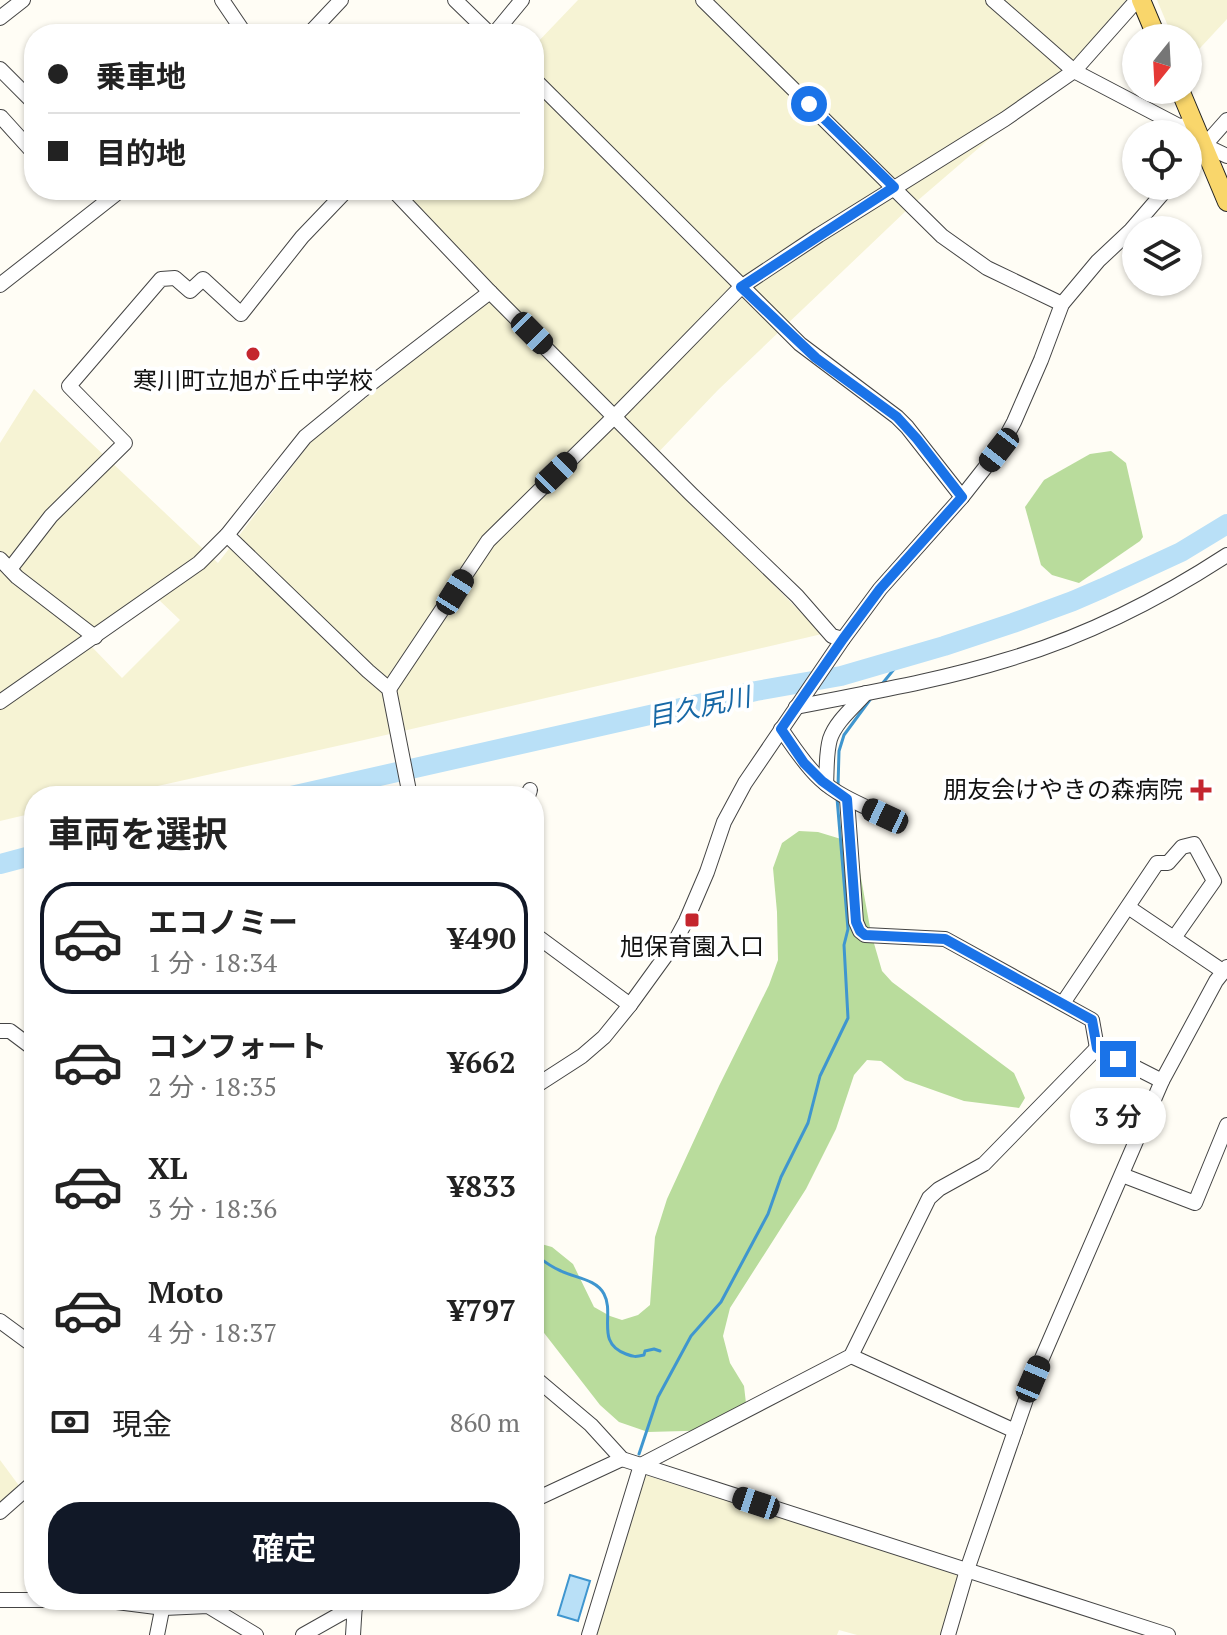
<!DOCTYPE html>
<html lang="ja">
<head>
<meta charset="utf-8">
<style>
	:root { --surface:#fff; --page:#f2f2f2; --text:#222; --muted:#767676; --line:#e0e0e0; --accent:#111827 }
	body { margin:0; font-family:"PT Serif","Noto Sans JP",serif; background:var(--page); color:var(--text); height:100vh; display:flex; flex-direction:column; font-size:30px; white-space:nowrap }
	* { box-sizing:border-box; margin:0 }
	p { font-size:26px; color:var(--muted) }
	.icon { flex:none; width:44px; height:44px; fill:none; stroke:currentColor; stroke-width:2; stroke-linecap:round; stroke-linejoin:round }
	.map { position:relative; flex:1; overflow:hidden }
	.details { position:absolute; left:24px; top:786px; width:520px; height:824px; display:flex; flex-direction:column; background:var(--surface); border-radius:32px; box-shadow:0 2px 6px #0004 }
	.details>* { flex:none }
	.banner { position:absolute; left:24px; top:24px; width:520px; height:176px; border-radius:32px; box-shadow:0 2px 6px #0004; display:grid; align-content:center; height:176px; padding:0 24px; background:var(--surface) }
	.needle { width:52px; rotate:198deg }
	.tools { position:absolute; left:1122px; top:24px; display:grid; gap:16px }
	.tools a { display:grid; place-items:center; width:80px; height:80px; border-radius:50%; background:var(--surface); box-shadow:0 2px 6px #0004; font-size:40px }
	.end { position:absolute; width:36px; height:36px; margin:-18px; border:10px solid #1a73e8; background:#fff; box-shadow:0 0 0 4px #fff }
	.from { border-radius:50% }
	.bubble { position:absolute; height:56px; border-radius:28px; background:var(--surface); box-shadow:0 2px 6px #0004; font-size:26px; font-weight:600; line-height:56px; text-align:center }
	.car { position:absolute; width:24px; height:48px; margin:-24px -12px; border-radius:10px; box-shadow:0 0 6px 2px #0007; background:linear-gradient(#222 24%,#8ab4d8 0 40%,#222 0 76%,#8ab4d8 0 86%,#222 0) }
	.banner b { display:flex; align-items:center; gap:28px; height:76px; font-size:30px }
	.banner b+b { border-top:2px solid var(--line) }
	.banner i { width:20px; height:20px; background:var(--text) }
	ul { padding:0; list-style:none }
	li { display:flex; align-items:center; gap:24px; height:112px; margin:0 16px 12px; padding:0 8px; border:4px solid transparent; border-radius:32px }
	li div { flex:1 }
	li b { display:block; font-size:30px }
	li em { font-style:normal; font-weight:600 }
	li.current { border-color:var(--accent) }
	li>.icon { width:72px; height:72px; stroke-width:1.5 }
	h2 { padding:0 24px; font-size:36px; line-height:96px }
	.pay { display:flex; align-items:center; gap:20px; height:88px; padding:0 24px; font-size:30px }
	.pay p { margin-inline-start:auto }
	.primary-button { display:flex; gap:16px; margin-top:auto; padding:16px 24px }
	.primary-button a { flex:1; height:92px; border-radius:32px; background:var(--accent); color:#fff; font-size:32px; font-weight:600; line-height:92px; text-align:center }
	.map>svg:first-child { display:block }
</style>
</head>
<body>
<div class="map">
<svg width="1227" height="1635" viewBox="0 0 1227 1635">
	<rect width="100%" height="100%" fill="#fffdf5"/>
	<g fill="#f6f3d4" fill-rule="evenodd">
		<path d="M 578,0 L 1126,0 L 1071,64 L 1066,73 L 909,208 L 718,390 L 651,460 L 822,634 L 364,740 L 113,796 L 34,796 L 34,813 L 0,821 L 0,443 L 34,389 L 218,563 L 311,442 L 499,292 L 402,190 L 534,190 L 534,46 ZM 158,599 L 180,620 L 122,678 L 91,646 Z"/>
		<polygon points="1157,0 1227,0 1227,19 1188,61 1188,38 1173,38"/>
		<polygon points="0,1460 20,1487 0,1505"/>
		<polygon points="645,1475 963,1574 941,1635 857,1635 839,1630 837,1635 596,1635"/>
	</g>
	<g fill="#b9dc9c">
		<polygon points="1111,451 1126,463 1143,537 1140,541 1079,583 1052,575 1041,565 1025,507 1044,480 1090,454"/>
		<polygon points="799,831 818,832 841,839 857,856 871,933 882,971 892,982 1014,1073 1025,1098 1019,1108 964,1101 905,1080 881,1061 867,1060 854,1075 836,1129 806,1189 730,1308 723,1336 730,1363 744,1386 747,1412 721,1430 648,1432 619,1422 600,1405 534,1320 534,1242 552,1247 573,1264 594,1307 610,1316 622,1320 638,1315 650,1305 655,1237 667,1199 719,1086 769,985 778,960 777,912 773,868 782,843"/>
	</g>
	<polygon fill="#b9e0f7" stroke="#3f96cf" stroke-width="2" points="570,1575 590,1581 578,1621 558,1615"/>
	<g fill="none" stroke-linecap="round" stroke-linejoin="round">
		<g stroke="#3f96cf" stroke-width="3">
			<polyline points="882,684 903,658"/>
			<polyline points="838,787 839,751 844,735 872,697"/>
			<path d="M 534,1254 C 542,1260 551,1267 561,1271 C 575,1278 596,1279 604,1294 C 615,1314 595,1343 626,1354 C 633,1357 636,1357 644,1355 L 645,1351 L 654,1349 L 660,1351"/>
			<polyline points="639,1454 658,1397 691,1336 721,1302 768,1214 781,1177 808,1123 820,1076 848,1018 844,945 848,929 837,798"/>
		</g>
		<g stroke="#b9e0f7" stroke-width="20">
			<polyline points="291,796 756,691 841,676 944,646 1013,623 1073,601 1103,588 1181,552 1227,524"/>
			<polyline points="0,864 34,855"/>
		</g>
		<defs>
			<g id="minor">
				<polyline points="222,0 245,34"/>
				<polyline points="455,0 490,34"/>
				<polyline points="703,0 942,236 987,268 1062,304"/>
				<polyline points="993,0 1074,71 1179,126 1195,124"/>
				<polyline points="0,18 23,0"/>
				<polyline points="309,34 341,0"/>
				<polyline points="494,34 522,0"/>
				<polyline points="0,69 34,103"/>
				<polyline points="534,79 800,344 897,417 907,427 962,497"/>
				<polyline points="0,118 1,117 30,149 34,145"/>
				<polyline points="1204,145 1227,156"/>
				<polyline points="1188,164 1227,120"/>
				<polyline points="393,190 490,292 691,494 797,596 832,636 843,639"/>
				<polyline points="0,285 121,190"/>
				<polyline points="227,535 368,671 389,689 410,796"/>
				<polyline points="0,559 17,577 95,637"/>
				<polyline points="10,569 51,516 125,443 69,386 161,279 175,278 190,291 203,279 241,314 302,237 347,190"/>
				<polyline points="389,689 488,541 615,416 741,287 819,235 1005,119 1074,71 1137,0"/>
				<polyline points="0,702 199,563 227,535 305,437 360,392 490,292"/>
				<path d="M 796,707 C 866,693 938,681 1006,660 C 1085,637 1158,600 1227,555"/>
				<path d="M 781,729 C 793,746 804,764 820,779 C 838,796 862,805 885,816"/>
				<path d="M 826,784 C 827,769 826,753 830,739 C 836,721 854,707 866,693"/>
				<polyline points="528,796 530,790"/>
				<polyline points="847,799 856,922 860,931 865,935 945,939 1092,1020 1097,1048 1162,1081"/>
				<polyline points="1128,907 1224,972"/>
				<polyline points="534,934 630,1005"/>
				<polyline points="1063,1003 1157,863 1168,863 1182,847 1194,844 1214,881 1174,938"/>
				<polyline points="0,1031 10,1031 34,1049"/>
				<polyline points="534,1087 582,1056 604,1037 630,1005 672,947 686,921 707,872 724,822 745,783 843,639 880,589 962,497 999,450 1014,422 1041,360 1062,304 1098,261 1131,230 1169,186"/>
				<polyline points="1122,1175 1195,1203 1227,1125"/>
				<polyline points="0,1321 34,1346"/>
				<polyline points="851,1356 1015,1431"/>
				<polyline points="534,1377 591,1425 622,1459 1168,1635"/>
				<polyline points="534,1500 622,1459"/>
				<polyline points="0,1512 34,1482"/>
				<polyline points="0,1600 101,1600 164,1608 208,1606 256,1635"/>
				<polyline points="157,1635 164,1600"/>
				<polyline points="303,1635 342,1613 355,1608"/>
				<polyline points="353,1635 355,1603"/>
				<polyline points="589,1635 641,1465 851,1356 929,1198 939,1189 984,1164 1097,1048"/>
				<polyline points="948,1635 967,1570 1033,1379 1162,1081 1216,981 1227,967"/>
			</g>
			<g id="major">
				<polyline points="1141,0 1157,38"/>
				<polyline points="1180,90 1227,202"/>
			</g>
		</defs>
		<use href="#minor" stroke="#444" stroke-width="16"/>
		<use href="#major" stroke="#222" stroke-width="20"/>
		<use href="#minor" stroke="#fff" stroke-width="14"/>
		<use href="#major" stroke="#f9d66b" stroke-width="18"/>
	</g>
	<g fill="none" stroke-linecap="round" stroke-linejoin="round">
		<polyline stroke="#1a73e8" stroke-width="10" points="809,104 894,187 741,287 816,358 897,417 917,439 962,497 880,589 843,639 781,729 804,763 822,781 847,799 856,922 860,931 865,935 945,939 1092,1020 1097,1048 1118,1059"/>
	</g>
	<g fill="#c4262e" stroke="#fff" stroke-width="3">
		<circle cx="253" cy="354" r="8"/>
		<path d="M1197 778h8v8h8v8h-8v8h-8v-8h-8v-8h8z"/>
		<rect x="684" y="912" width="16" height="16" rx="4"/>
	</g>
	<g text-anchor="middle" stroke-width="8" stroke-linejoin="round" paint-order="stroke">
		<g font-size="24" fill="#111" stroke="#fff">
			<text x="253" y="389">寒川町立旭が丘中学校</text>
			<text x="1183" y="798" text-anchor="end">朋友会けやきの森病院</text>
			<text x="692" y="955">旭保育園入口</text>
		</g>
		<g font-size="26" font-style="italic" fill="#1768a6" stroke="#fff">
			<text transform="translate(699 707) rotate(-12)" y="9">目久尻川</text>
		</g>
	</g>
</svg>
<div class="tools">
<a><svg class="needle" viewBox="-14 -14 28 28"><path d="M0-13l5 13h-10z" fill="#e53935"/><path d="M0 13l5-13h-10z" fill="#767676"/></svg></a>
<a><svg class="icon" aria-label="locate" viewBox="0 0 24 24"><circle cx="12" cy="12" r="6"/><path d="M12 2v4M12 18v4M2 12h4M18 12h4"/></svg></a>
<a><svg class="icon" aria-label="layers" viewBox="0 0 24 24"><path d="M12 4l9 5-9 5-9-5zM3 14l9 5 9-5"/></svg></a>
</div>
<i class="end from" style="left:809px;top:104px"></i>
<i class="end" style="left:1118px;top:1059px"></i>
<div class="bubble" style="left:1070px;top:1088px;width:96px">3 分</div>
<i class="car" style="left:532px;top:333px;rotate:135deg"></i>
<i class="car" style="left:999px;top:450px;rotate:218deg"></i>
<i class="car" style="left:556px;top:473px;rotate:46deg"></i>
<i class="car" style="left:455px;top:592px;rotate:32deg"></i>
<i class="car" style="left:885px;top:816px;rotate:295deg"></i>
<i class="car" style="left:1033px;top:1379px;rotate:23deg"></i>
<i class="car" style="left:756px;top:1503px;rotate:288deg"></i>
<div class="banner">
<b><i class="from"></i>乗車地</b>
<b><i></i>目的地</b>
</div>
<section class="details">
<h2>車両を選択</h2>
<ul>
<li class="current"><svg class="icon" aria-label="car" viewBox="0 0 24 24"><path d="M5 17H2v-5l4-1 3-4h7l3 4 3 1v5h-3M9 17h6M6 11h13"/><circle cx="7" cy="17" r="2"/><circle cx="17" cy="17" r="2"/></svg><div><b>エコノミー</b><p>1 分 · 18:34</p></div><em>¥490</em></li>
<li><svg class="icon" aria-label="car" viewBox="0 0 24 24"><path d="M5 17H2v-5l4-1 3-4h7l3 4 3 1v5h-3M9 17h6M6 11h13"/><circle cx="7" cy="17" r="2"/><circle cx="17" cy="17" r="2"/></svg><div><b>コンフォート</b><p>2 分 · 18:35</p></div><em>¥662</em></li>
<li><svg class="icon" aria-label="car" viewBox="0 0 24 24"><path d="M5 17H2v-5l4-1 3-4h7l3 4 3 1v5h-3M9 17h6M6 11h13"/><circle cx="7" cy="17" r="2"/><circle cx="17" cy="17" r="2"/></svg><div><b>XL</b><p>3 分 · 18:36</p></div><em>¥833</em></li>
<li><svg class="icon" aria-label="car" viewBox="0 0 24 24"><path d="M5 17H2v-5l4-1 3-4h7l3 4 3 1v5h-3M9 17h6M6 11h13"/><circle cx="7" cy="17" r="2"/><circle cx="17" cy="17" r="2"/></svg><div><b>Moto</b><p>4 分 · 18:37</p></div><em>¥797</em></li>
</ul>
<div class="pay"><svg class="icon" aria-label="cash" viewBox="0 0 24 24"><path d="M3 7h18v10H3z"/><circle cx="12" cy="12" r="2"/></svg>現金<p>860 m</p></div>
<div class="primary-button"><a>確定</a></div>
</section>
</div>
</body>
</html>
